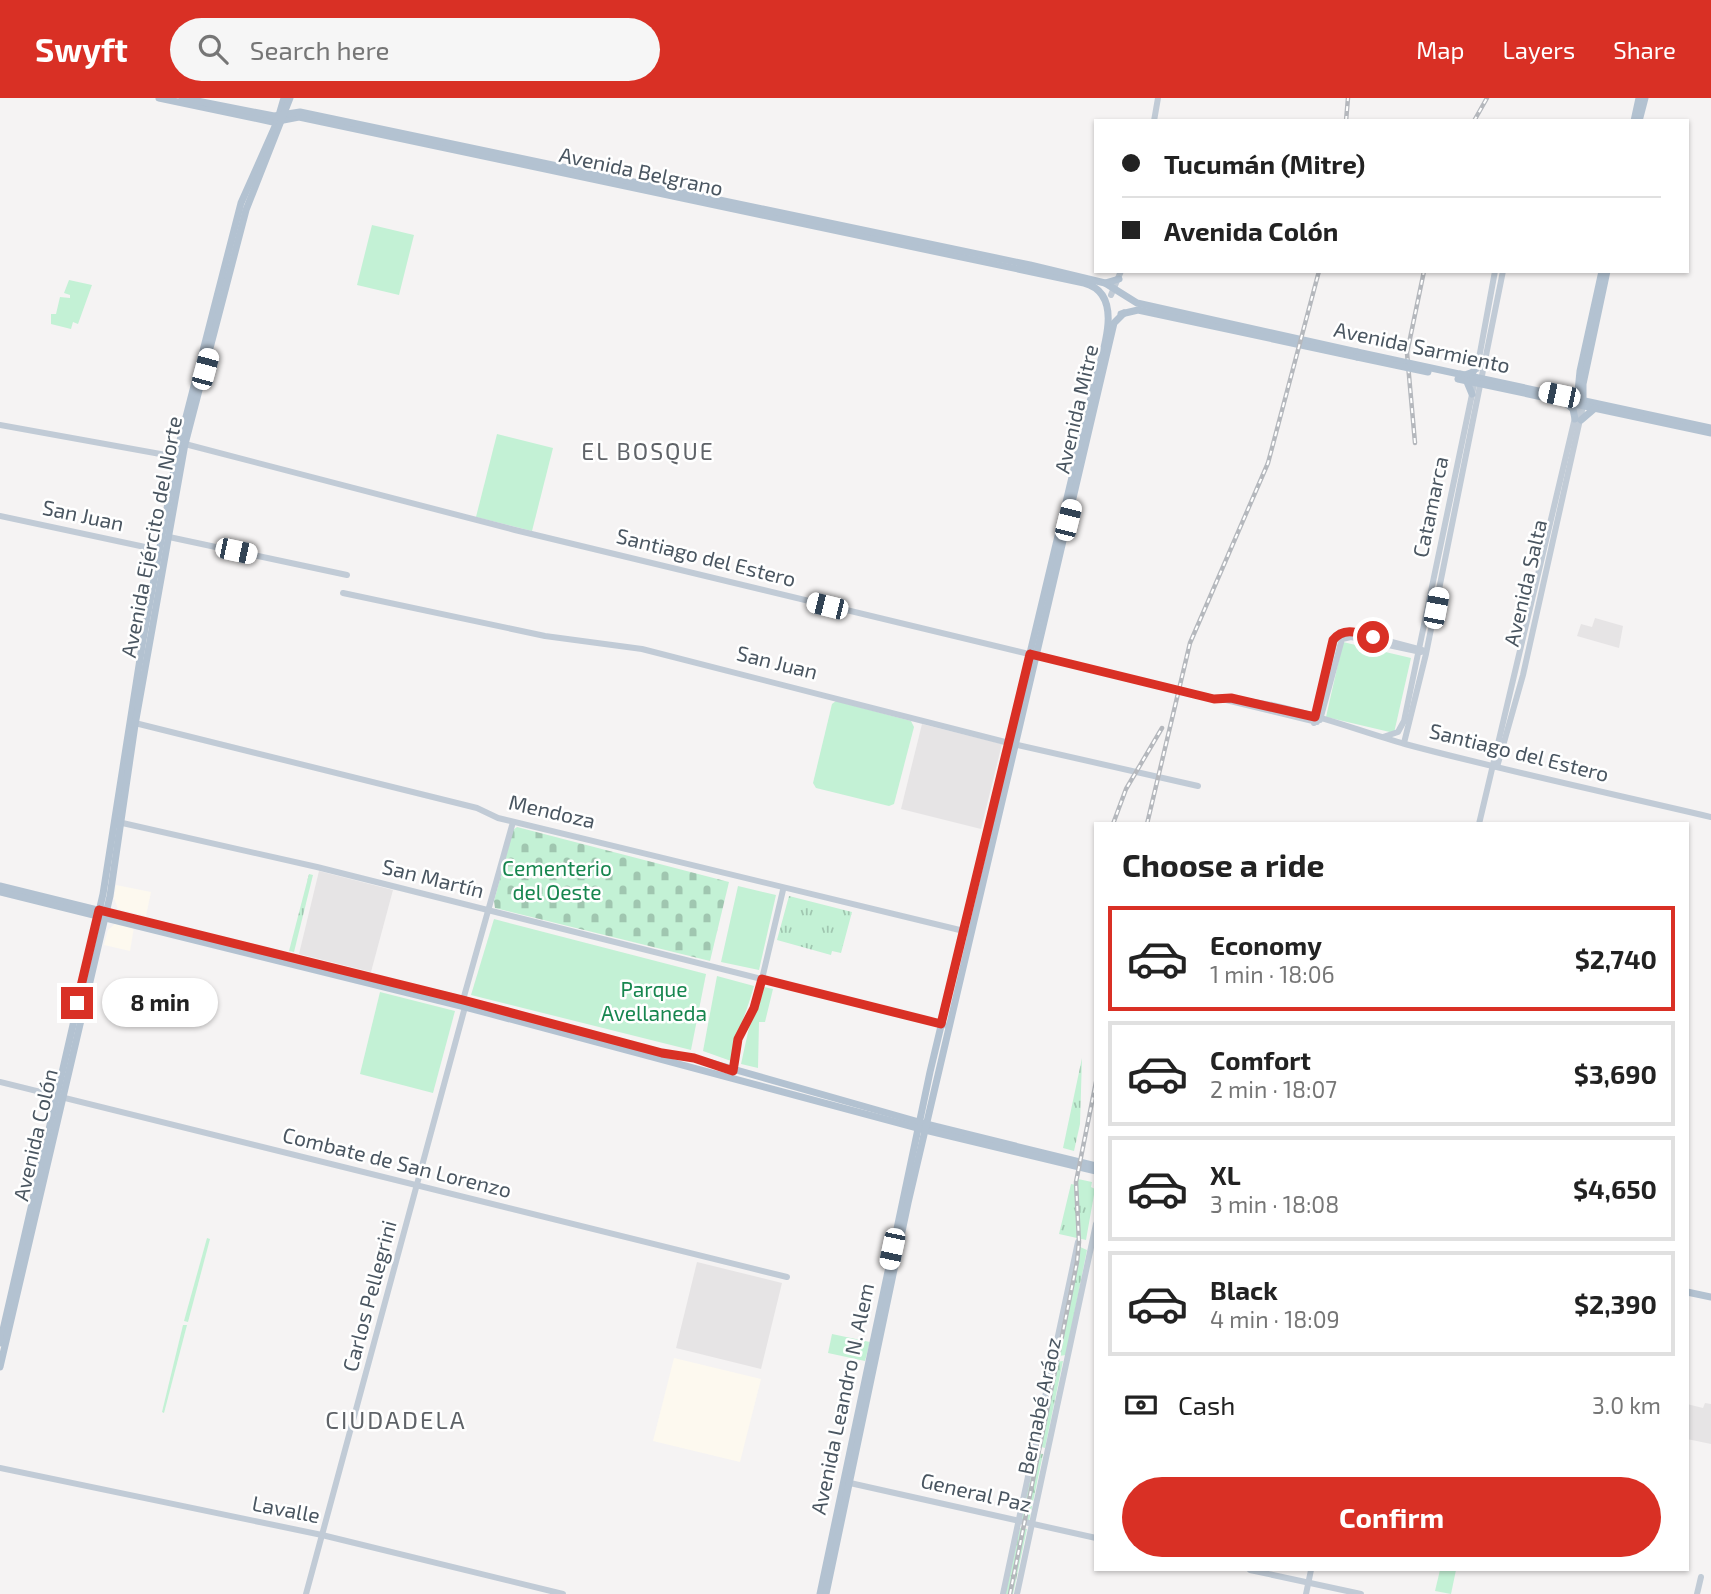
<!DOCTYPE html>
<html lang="en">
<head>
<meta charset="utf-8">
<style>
	:root { --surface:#fff; --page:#f6f6f6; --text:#222; --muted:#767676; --line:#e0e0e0; --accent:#d93025 }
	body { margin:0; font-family:"Exo 2",sans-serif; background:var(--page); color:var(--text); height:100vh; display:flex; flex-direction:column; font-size:26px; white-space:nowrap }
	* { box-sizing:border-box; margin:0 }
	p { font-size:23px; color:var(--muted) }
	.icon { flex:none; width:38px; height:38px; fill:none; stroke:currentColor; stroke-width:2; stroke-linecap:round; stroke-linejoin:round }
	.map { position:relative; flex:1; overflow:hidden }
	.side { position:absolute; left:1094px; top:724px; width:595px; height:749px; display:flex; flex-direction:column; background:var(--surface); border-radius:0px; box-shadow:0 2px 5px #0004 }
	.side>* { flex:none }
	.guide { position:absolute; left:1094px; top:21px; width:595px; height:154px; border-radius:0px; box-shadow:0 2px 5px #0004; display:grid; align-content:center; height:154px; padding:0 28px; background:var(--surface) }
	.end { position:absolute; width:32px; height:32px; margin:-16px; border:9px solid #d93025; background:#fff; box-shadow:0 0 0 4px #fff }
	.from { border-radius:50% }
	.bubble { position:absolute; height:49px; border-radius:24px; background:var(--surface); box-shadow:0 2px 5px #0004; font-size:23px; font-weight:700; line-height:49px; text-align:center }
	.car { position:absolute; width:21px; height:42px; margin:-21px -10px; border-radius:9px; box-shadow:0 0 5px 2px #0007; background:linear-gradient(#fff 24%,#345 0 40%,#fff 0 76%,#345 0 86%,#fff 0) }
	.guide b { display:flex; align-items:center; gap:24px; height:66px; font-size:26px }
	.guide b+b { border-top:2px solid var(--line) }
	.guide i { width:18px; height:18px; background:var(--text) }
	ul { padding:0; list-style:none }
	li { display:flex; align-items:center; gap:21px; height:105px; margin:0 14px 10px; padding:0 14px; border:4px solid var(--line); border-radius:0px }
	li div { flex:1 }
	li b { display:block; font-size:26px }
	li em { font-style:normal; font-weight:700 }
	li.current { border-color:var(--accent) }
	li>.icon { width:63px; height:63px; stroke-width:1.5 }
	h2 { padding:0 28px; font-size:32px; line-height:84px }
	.pay { display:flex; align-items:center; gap:18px; height:77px; padding:0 28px; font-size:26px }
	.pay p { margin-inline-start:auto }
	.action { display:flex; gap:14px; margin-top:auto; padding:14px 28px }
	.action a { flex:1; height:80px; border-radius:42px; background:var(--accent); color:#fff; font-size:28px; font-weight:700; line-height:80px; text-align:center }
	header { display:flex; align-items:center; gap:42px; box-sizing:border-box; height:98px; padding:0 35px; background:var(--accent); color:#fff }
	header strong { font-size:33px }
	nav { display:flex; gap:38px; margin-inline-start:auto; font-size:24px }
	.search { width:490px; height:63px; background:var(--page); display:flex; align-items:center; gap:18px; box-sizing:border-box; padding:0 24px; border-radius:38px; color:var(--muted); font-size:26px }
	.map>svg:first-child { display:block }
</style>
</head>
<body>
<header>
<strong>Swyft</strong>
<div class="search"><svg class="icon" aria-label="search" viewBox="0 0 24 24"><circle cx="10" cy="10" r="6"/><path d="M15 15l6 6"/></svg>Search here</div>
<nav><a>Map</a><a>Layers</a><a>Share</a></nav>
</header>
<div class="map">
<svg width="1711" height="1496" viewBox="0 0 1711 1496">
	<defs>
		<pattern id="grass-tufts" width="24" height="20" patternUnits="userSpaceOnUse" patternTransform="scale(1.75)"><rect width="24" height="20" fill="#c3f1d5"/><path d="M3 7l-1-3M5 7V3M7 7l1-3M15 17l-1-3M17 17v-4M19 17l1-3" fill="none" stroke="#a0c6b0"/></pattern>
		<pattern id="cemetery-stones" width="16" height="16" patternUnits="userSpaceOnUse" patternTransform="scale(1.75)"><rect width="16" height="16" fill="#c3f1d5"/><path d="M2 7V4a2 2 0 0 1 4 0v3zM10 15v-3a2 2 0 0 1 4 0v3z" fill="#a0c6b0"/></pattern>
	</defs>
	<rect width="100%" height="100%" fill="#f5f3f3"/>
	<g fill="#fdf9ef">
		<polygon points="116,787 151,794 146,818 118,811 114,800"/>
		<polygon points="116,825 134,829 130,853 104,847 108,832"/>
		<polygon points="674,1260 761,1281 740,1364 653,1343"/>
	</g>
	<g fill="#e6e4e5">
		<polygon points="1595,520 1623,528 1619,550 1577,538 1581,526 1592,529"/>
		<polygon points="922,626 1002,646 981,731 901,711"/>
		<polygon points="319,773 393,792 371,874 299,856"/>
		<polygon points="697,1164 782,1185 761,1271 676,1250"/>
		<polygon points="1705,1305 1711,1306 1711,1346 1687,1341 1687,1306 1703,1310"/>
	</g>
	<g fill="url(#grass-tufts)">
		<polygon points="309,776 313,777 294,854 289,853"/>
		<polygon points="789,798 852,814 841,855 832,853 831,857 777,842"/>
		<polygon points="1082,960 1080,1026 1074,1053 1063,1050"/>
		<polygon points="1078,1081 1092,1084 1091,1089 1095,1091 1086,1142 1059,1136 1071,1086 1076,1087"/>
		<polygon points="1080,1149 1087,1152 1066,1257 1059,1258"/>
		<polygon points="1063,1263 1045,1350 1038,1348 1055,1264"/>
		<polygon points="1036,1355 1043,1356 1029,1423 1021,1422"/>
		<polygon points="1020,1430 1027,1431 1013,1496 1005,1496"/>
	</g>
	<polygon fill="url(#cemetery-stones)" points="517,729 729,784 710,863 495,810 494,803 513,732"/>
	<g fill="#c3f1d5">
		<polygon points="372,127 414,137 399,197 357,187"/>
		<polygon points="69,182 92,187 78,226 73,224 71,231 51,226 51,216 56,216 60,199 70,200 70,197 64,195"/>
		<polygon points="497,336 553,350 532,433 476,419"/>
		<polygon points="1343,544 1411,560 1394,635 1326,619"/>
		<polygon points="836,603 911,623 914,629 894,706 889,708 816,690 813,685 832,606"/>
		<polygon points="738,788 776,797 759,872 721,864"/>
		<polygon points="494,821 706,876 691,952 471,897"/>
		<path d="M 717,878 L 754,888 C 747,914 736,936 731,963 L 703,953 Z"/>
		<polygon points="764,889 773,891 765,924 759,924 758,970 741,966 750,925 759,908"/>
		<polygon points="380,894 455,913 433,995 360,976"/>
		<polygon points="207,1140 210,1141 188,1224 184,1223"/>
		<polygon points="183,1227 187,1227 164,1315 162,1314"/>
		<polygon points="832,1236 870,1244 865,1263 828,1255"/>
		<polygon points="1440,1472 1456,1472 1451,1496 1435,1493"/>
	</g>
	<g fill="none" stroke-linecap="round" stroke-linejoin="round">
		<g stroke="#c1cbd6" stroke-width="6">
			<polyline points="1154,23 1158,0"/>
			<polyline points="1111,197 1121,173"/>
			<polyline points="1477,271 1495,173"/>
			<polyline points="0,327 177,359"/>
			<path d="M 185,346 L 515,432 L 1215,601 C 1273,599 1348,630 1405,646 C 1506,673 1609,695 1711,719"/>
			<polyline points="0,418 159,452"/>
			<polyline points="169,439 347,477"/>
			<polyline points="343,495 545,538 642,551 1009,645 1198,688"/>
			<polyline points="1222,601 1317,624"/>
			<polyline points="1320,622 1342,541 1351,539 1421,554"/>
			<polyline points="131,624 477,710 498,720 968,834"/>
			<polyline points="1314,625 1336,538 1350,533 1422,552"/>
			<polyline points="1383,639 1398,634 1404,623 1475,282"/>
			<polyline points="1404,645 1426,556 1503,173"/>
			<polyline points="1497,669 1523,577 1583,308"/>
			<polyline points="118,724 317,769 948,928"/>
			<polyline points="1479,726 1578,307"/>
			<polyline points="731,979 738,941 757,902 783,792"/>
			<polyline points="0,984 787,1179"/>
			<polyline points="0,1370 322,1437 563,1496"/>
			<polyline points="850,1385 1096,1440"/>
			<polyline points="1250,1472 1361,1496"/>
			<polyline points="306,1496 465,909 463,902 513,724"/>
			<polyline points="1003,1496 1078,1144"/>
			<polyline points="1017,1496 1096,1126"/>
			<polyline points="1306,1496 1311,1472"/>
			<polyline points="1697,1496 1701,1479"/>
		</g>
		<g stroke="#b3c2d1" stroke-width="7">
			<path d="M 159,0 L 273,24 L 299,19 L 1084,185 C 1127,196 1101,258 1094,287 L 930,974 L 820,1496"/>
			<polyline points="182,0 274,18 300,14 1030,167 1105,185 1137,205 1357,254"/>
			<polyline points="1634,23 1639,0"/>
			<polyline points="1639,23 1645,0"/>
			<polyline points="1105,185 1119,181"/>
			<polyline points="1121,216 1138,212 1357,259"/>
			<polyline points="1460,276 1711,330"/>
			<polyline points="1465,277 1473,274 1477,267"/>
			<polyline points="1458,281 1711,335"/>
			<polyline points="1467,284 1472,296"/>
			<polyline points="1577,303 1580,273 1602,173"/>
			<polyline points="1583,303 1583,286 1607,173"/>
			<polyline points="1566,305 1573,311 1575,321"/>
			<polyline points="1581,322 1595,310"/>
			<polyline points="0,788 463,902 662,955 694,960 926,1026 1096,1068"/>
			<polyline points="0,794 465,909 925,1032 1096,1073"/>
			<polyline points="1687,1194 1711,1199"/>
			<polyline points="0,1245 103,796 143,542 178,350 241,105 277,24 284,0"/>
			<polyline points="0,1269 110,798 135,627 185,346 246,112 290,0"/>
			<polyline points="826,1496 908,1105 1114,225 1124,215"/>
		</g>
		<defs>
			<g id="rail">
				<polyline points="1346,23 1348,0"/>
				<polyline points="1474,23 1487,0"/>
				<polyline points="1415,345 1407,255 1424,173"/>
				<polyline points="1113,726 1126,691 1162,630"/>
				<polyline points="1147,726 1190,545 1268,365 1319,173"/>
				<polyline points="1010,1496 1077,1164 1079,1144 1076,1084 1096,984"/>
			</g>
		</defs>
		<use href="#rail" stroke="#b5b8bd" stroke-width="4.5"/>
		<use href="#rail" stroke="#fff" stroke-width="2" stroke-dasharray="5" stroke-linecap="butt"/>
		<g stroke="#b3c2d1" stroke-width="7">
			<polyline points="1357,254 1459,276"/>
			<polyline points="1357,259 1428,274"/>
		</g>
	</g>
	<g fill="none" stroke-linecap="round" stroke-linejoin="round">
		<path stroke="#d93025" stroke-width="9" d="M 77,905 L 99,812 L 463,902 L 662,955 L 694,960 L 733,973 L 738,941 L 754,910 L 762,881 L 941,926 L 1030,556 L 1214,601 L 1231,600 L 1315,619 L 1333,542 C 1344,528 1359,535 1373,539"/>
	</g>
	<g text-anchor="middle" stroke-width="5" stroke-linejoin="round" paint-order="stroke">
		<g font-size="21" fill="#4a5661" stroke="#fff">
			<text transform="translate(641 74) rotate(12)" y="7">Avenida Belgrano</text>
			<text transform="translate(1422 250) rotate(12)" y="7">Avenida Sarmiento</text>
			<text transform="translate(1077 311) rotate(-77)" y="7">Avenida Mitre</text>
			<text transform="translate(1431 409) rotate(-78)" y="7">Catamarca</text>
			<text transform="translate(83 418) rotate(12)" y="7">San Juan</text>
			<text transform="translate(152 439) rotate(-79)" y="7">Avenida Ejército del Norte</text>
			<text transform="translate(706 460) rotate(14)" y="7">Santiago del Estero</text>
			<text transform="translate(1526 485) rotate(-77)" y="7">Avenida Salta</text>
			<text transform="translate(777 565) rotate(14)" y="7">San Juan</text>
			<text transform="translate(1519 655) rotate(14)" y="7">Santiago del Estero</text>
			<text transform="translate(552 714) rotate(13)" y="7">Mendoza</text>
			<text transform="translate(433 781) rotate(14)" y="7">San Martín</text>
			<text transform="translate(36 1037) rotate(-77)" y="7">Avenida Colón</text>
			<text transform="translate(397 1065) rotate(14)" y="7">Combate de San Lorenzo</text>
			<text transform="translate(370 1198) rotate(-75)" y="7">Carlos Pellegrini</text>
			<text transform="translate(843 1301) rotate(-78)" y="7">Avenida Leandro N. Alem</text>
			<text transform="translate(1040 1308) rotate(-78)" y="7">Bernabé Aráoz</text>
			<text transform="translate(976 1395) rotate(13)" y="7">General Paz</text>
			<text transform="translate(286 1412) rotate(11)" y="7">Lavalle</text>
		</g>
		<g font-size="21" fill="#17864f" stroke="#fff">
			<text x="557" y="778">Cementerio<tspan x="557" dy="24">del Oeste</tspan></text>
			<text x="654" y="899">Parque<tspan x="654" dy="24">Avellaneda</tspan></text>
		</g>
		<g font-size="23" letter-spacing="2" fill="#5f6368" stroke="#fff">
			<text x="648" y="362">EL BOSQUE</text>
		</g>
		<g font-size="24" letter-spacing="2" fill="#5f6368" stroke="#fff">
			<text x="396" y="1331">CIUDADELA</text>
		</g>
	</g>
</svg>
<i class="end from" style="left:1373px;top:539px"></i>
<i class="end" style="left:77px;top:905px"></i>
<div class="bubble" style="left:102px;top:880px;width:116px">8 min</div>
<i class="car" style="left:205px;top:271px;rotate:15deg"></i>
<i class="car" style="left:1559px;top:297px;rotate:282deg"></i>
<i class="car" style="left:1068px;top:422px;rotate:14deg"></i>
<i class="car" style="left:236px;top:453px;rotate:102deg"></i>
<i class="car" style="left:827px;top:508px;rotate:284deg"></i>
<i class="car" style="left:1436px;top:510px;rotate:11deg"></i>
<i class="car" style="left:892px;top:1151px;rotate:192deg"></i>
<div class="guide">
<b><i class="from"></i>Tucumán (Mitre)</b>
<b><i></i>Avenida Colón</b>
</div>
<section class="side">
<h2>Choose a ride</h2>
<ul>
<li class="current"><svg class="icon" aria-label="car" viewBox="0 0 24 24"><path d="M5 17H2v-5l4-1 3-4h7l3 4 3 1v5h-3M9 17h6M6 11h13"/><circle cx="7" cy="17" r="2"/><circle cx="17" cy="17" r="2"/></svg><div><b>Economy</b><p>1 min · 18:06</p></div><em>$2,740</em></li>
<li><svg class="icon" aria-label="car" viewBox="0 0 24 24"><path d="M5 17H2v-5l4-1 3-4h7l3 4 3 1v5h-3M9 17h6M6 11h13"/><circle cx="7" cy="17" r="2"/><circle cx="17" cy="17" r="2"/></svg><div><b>Comfort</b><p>2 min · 18:07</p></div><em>$3,690</em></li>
<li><svg class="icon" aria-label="car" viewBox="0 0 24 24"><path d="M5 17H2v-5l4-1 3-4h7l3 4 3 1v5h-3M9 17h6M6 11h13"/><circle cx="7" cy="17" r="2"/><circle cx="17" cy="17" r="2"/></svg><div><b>XL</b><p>3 min · 18:08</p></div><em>$4,650</em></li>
<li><svg class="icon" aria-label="car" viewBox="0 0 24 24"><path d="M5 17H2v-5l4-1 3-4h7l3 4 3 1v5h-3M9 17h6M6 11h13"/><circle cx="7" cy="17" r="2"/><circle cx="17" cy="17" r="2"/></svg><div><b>Black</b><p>4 min · 18:09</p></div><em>$2,390</em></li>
</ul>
<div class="pay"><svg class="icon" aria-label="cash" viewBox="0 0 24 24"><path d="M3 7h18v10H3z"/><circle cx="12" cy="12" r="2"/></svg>Cash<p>3.0 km</p></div>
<div class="action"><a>Confirm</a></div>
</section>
</div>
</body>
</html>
